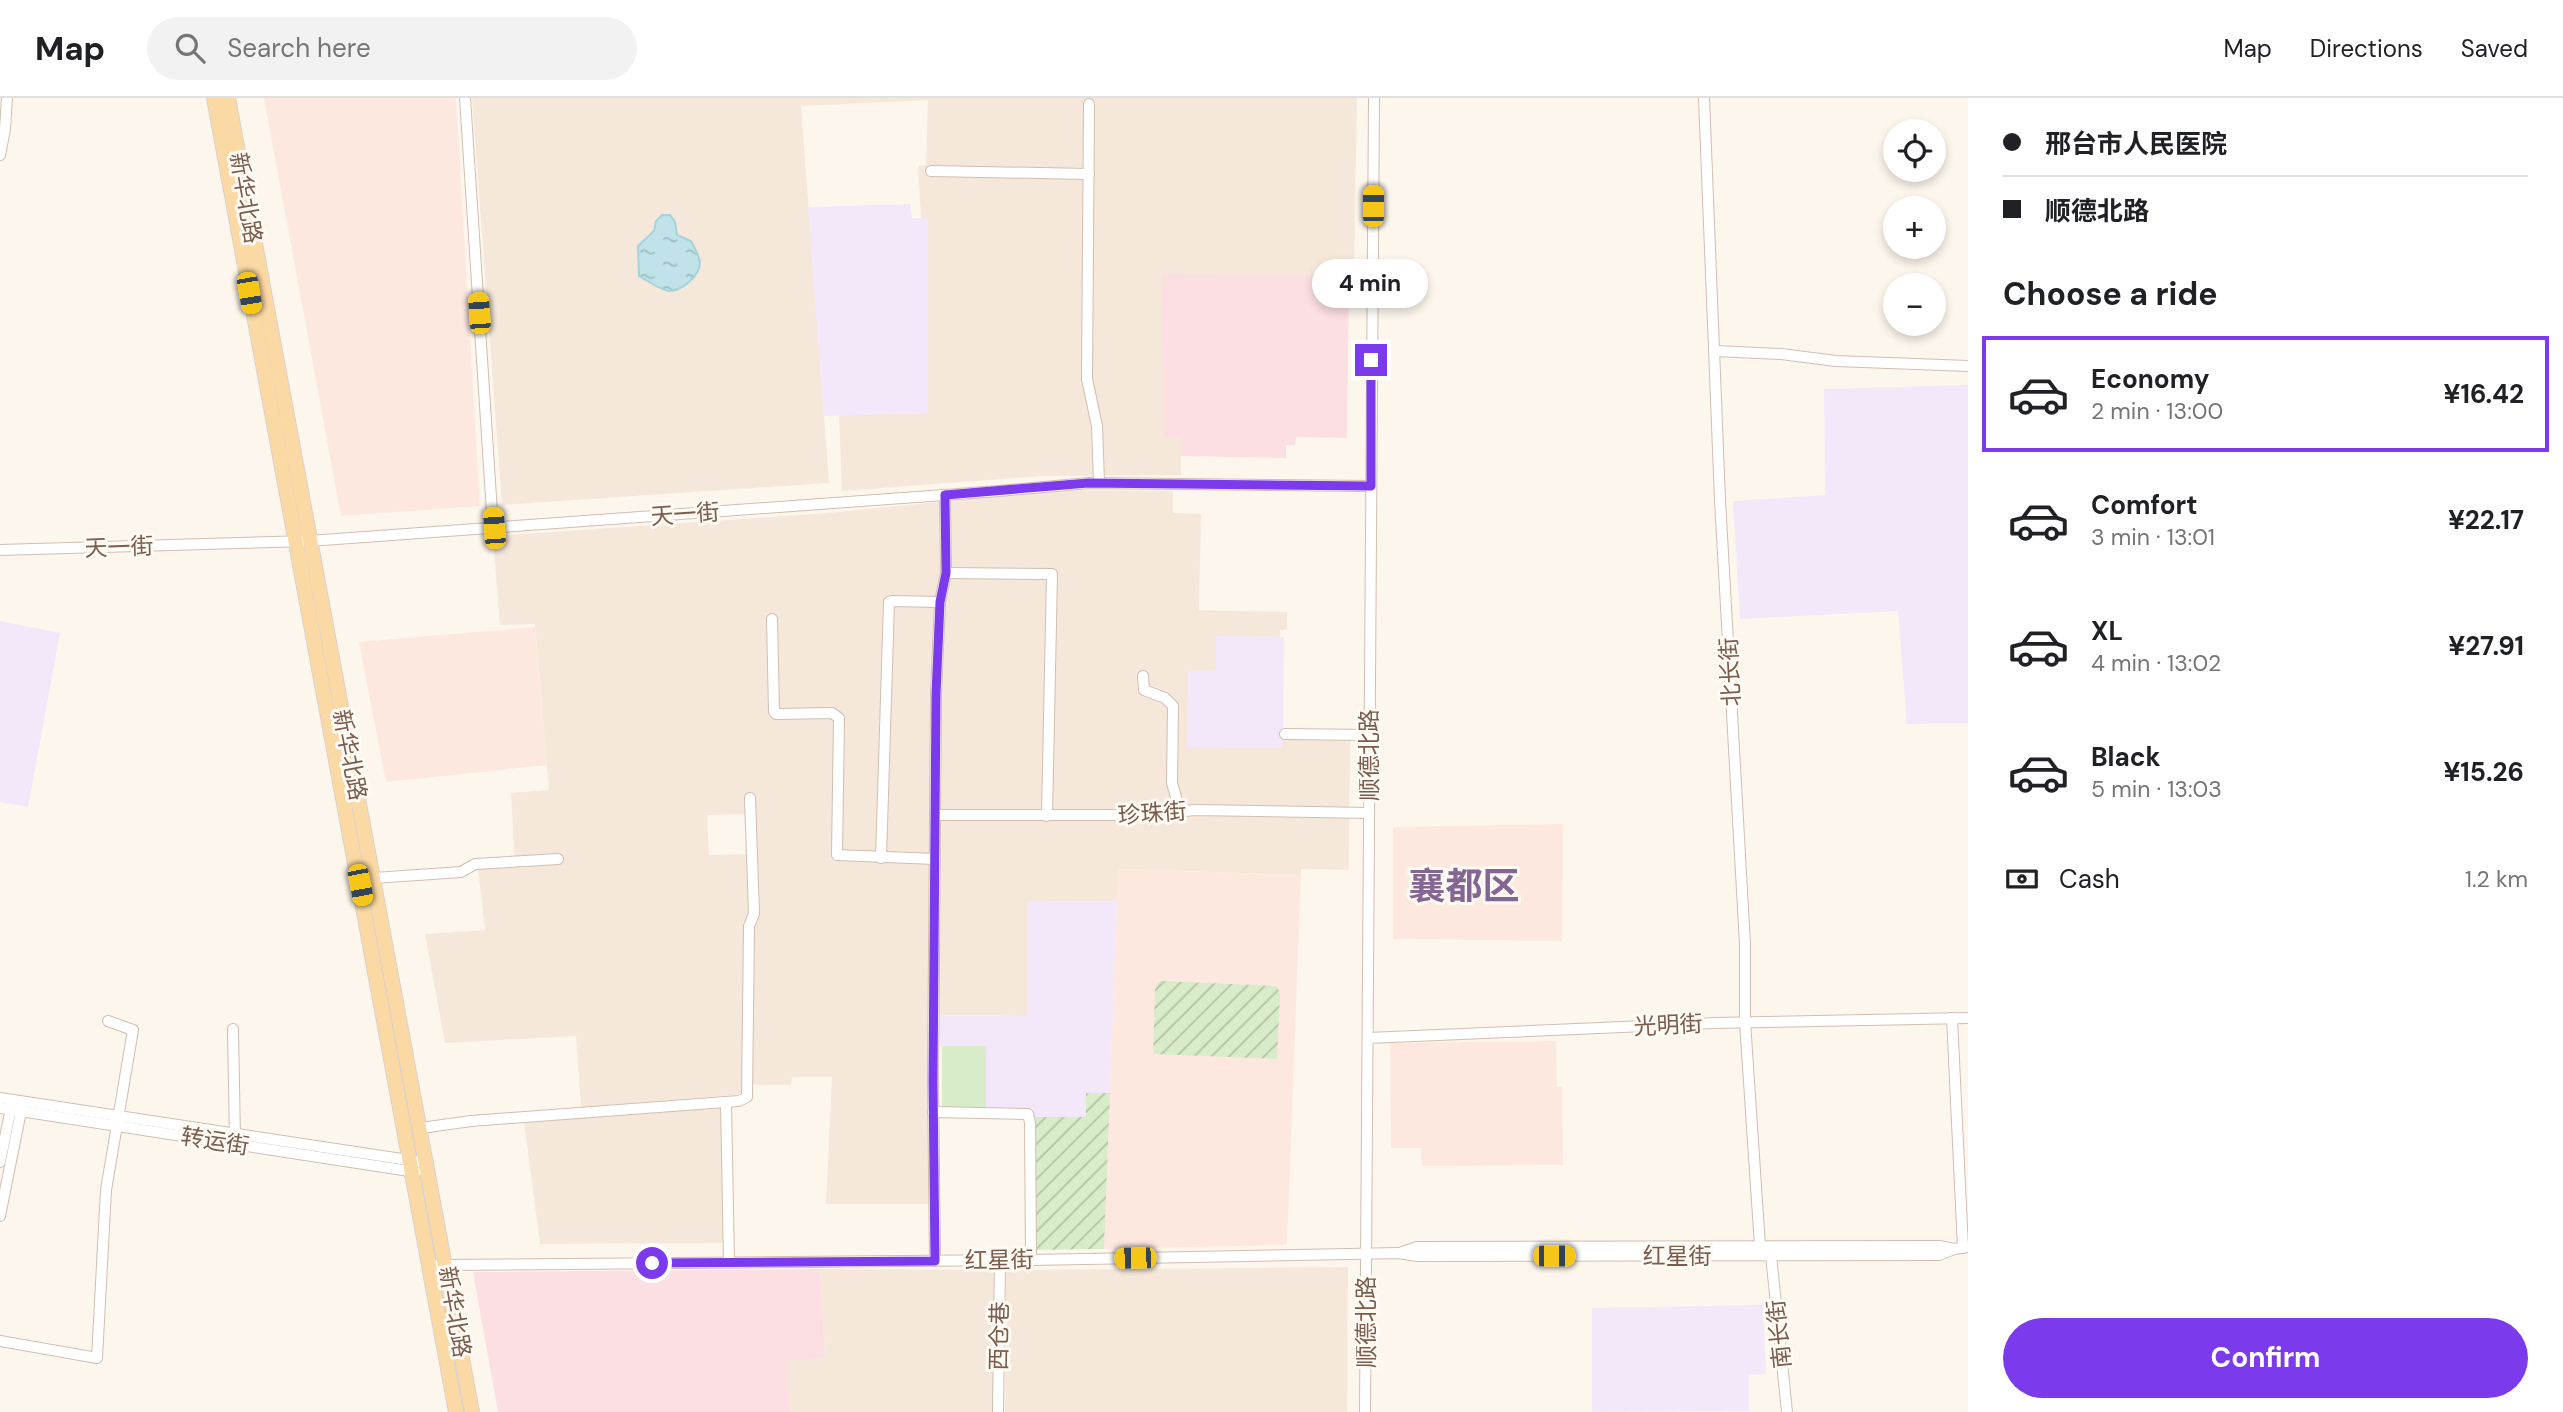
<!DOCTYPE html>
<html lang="en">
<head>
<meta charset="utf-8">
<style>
	:root { --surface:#fff; --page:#f2f2f2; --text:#202124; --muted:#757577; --line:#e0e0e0; --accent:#7c3aed }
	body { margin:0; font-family:"DM Sans","Noto Sans SC",sans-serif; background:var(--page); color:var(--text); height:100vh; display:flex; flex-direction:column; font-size:26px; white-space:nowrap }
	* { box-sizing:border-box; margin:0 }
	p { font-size:23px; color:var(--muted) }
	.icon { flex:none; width:38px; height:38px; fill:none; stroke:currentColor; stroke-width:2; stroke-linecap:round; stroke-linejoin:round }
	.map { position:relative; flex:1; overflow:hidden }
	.panel { display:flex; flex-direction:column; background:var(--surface); width:595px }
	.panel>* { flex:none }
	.banner { display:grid; align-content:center; height:154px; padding:0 35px; background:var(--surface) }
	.controls { position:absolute; left:1883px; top:21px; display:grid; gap:14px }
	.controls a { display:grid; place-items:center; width:63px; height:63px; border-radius:50%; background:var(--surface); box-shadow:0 4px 10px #0003; font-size:35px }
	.end { position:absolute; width:32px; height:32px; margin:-16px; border:9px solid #7c3aed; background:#fff; box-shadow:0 0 0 4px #fff }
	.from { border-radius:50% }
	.bubble { position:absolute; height:49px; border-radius:24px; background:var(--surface); box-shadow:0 4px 10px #0003; font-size:23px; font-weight:700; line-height:49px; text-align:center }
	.car { position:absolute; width:21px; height:42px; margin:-21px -10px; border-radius:9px; box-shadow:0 0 5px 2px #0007; background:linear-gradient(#f5c518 24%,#345 0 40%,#f5c518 0 76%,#345 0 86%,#f5c518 0) }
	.banner b { display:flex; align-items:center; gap:24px; height:66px; font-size:26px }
	.banner b+b { border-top:2px solid var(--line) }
	.banner i { width:18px; height:18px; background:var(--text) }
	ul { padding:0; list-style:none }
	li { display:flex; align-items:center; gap:21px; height:116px; margin:0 14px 10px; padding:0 21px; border:4px solid transparent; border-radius:0px }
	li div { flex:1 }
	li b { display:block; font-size:26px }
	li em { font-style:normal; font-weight:700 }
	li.on { border-color:var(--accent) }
	li>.icon { width:63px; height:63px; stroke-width:1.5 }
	h2 { padding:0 35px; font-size:32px; line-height:84px }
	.pay { display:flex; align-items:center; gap:18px; height:77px; padding:0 35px; font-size:26px }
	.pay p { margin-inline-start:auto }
	.cta { display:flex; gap:14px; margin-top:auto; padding:14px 35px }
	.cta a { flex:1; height:80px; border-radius:42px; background:var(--accent); color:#fff; font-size:28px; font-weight:700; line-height:80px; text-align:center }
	header { display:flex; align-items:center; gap:42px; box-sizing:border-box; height:98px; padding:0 35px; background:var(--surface); border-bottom:2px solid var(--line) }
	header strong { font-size:33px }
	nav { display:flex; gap:38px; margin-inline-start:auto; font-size:24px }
	.search { width:490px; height:63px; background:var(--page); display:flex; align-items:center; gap:18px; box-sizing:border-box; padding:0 24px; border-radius:38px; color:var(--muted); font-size:26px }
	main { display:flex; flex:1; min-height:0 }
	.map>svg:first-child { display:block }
</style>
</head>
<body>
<header>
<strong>Map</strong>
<div class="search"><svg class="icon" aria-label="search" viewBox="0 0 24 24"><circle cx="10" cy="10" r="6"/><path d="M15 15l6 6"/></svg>Search here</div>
<nav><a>Map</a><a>Directions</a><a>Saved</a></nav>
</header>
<main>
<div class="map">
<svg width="1968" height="1314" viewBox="0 0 1968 1314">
	<defs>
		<pattern id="garden-furrows" width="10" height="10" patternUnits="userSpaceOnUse" patternTransform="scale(1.75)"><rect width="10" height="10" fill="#d8ecc9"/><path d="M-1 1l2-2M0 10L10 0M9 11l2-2" fill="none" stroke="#b4c2a5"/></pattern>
		<pattern id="water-ripples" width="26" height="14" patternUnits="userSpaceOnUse" patternTransform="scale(1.75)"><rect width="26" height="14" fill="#bfe3e8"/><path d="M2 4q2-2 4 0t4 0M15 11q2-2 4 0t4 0" fill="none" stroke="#a0bbbe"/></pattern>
	</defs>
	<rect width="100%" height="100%" fill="#fdf6ec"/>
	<g fill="#f5e8da" fill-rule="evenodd">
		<polygon points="472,0 1357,0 1354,172 1319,171 1319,178 1163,338 1181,339 1181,377 1041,378 842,393 839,317 927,315 928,120 921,120 918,68 926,67 928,2 801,8 829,385 502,407"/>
		<path d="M 1058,392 L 1173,393 L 1173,415 L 1201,416 L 1199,512 L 1287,514 L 1287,532 L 1280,532 L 1280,539 L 1216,538 L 1283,650 L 1283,632 L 1350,632 L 1349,772 L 1301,771 L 1301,777 L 1119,771 L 1117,803 L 1027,804 L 1027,918 L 937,917 L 929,1106 L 826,1106 L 832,979 L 792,979 L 791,987 L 745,987 L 742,995 L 734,997 L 581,1009 L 576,938 L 445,945 L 425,836 L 485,832 L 478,770 L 515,767 L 511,695 L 549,692 L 535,526 L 500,527 L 493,438 L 828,415 ZM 746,716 L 747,756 L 709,757 L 707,717 Z"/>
		<polygon points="723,1010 724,1145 540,1146 524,1023"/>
		<polygon points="1348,1169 1347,1314 1005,1314 1006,1172"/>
		<polygon points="820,1171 995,1172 994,1314 790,1314 786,1263 825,1258"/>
	</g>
	<g fill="#fde8e0">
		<polygon points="264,0 456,0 480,408 341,418"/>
		<polygon points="535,529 547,667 386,684 359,544"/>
		<polygon points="1563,726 1562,843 1393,841 1393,729"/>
		<polygon points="1118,771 1301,777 1287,1147 1104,1151"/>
		<polygon points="1556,943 1557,989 1562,989 1563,1067 1422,1068 1421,1050 1391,1050 1390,945"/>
	</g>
	<g fill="#f3e8fa">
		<polygon points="910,106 912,120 928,120 928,315 824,318 808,109"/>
		<polygon points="1968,287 1968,625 1907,626 1898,513 1740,521 1733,403 1825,397 1824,291"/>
		<polygon points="0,523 60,535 28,709 0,704"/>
		<polygon points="1216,538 1284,539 1283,650 1187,649 1188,573 1216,572"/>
		<polygon points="1117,803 1110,995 1087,995 1086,1019 1033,1019 1033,1010 986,1010 986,949 937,948 937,917 1027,918 1027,804"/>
		<polygon points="1763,1207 1766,1276 1749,1277 1749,1313 1592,1314 1592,1210"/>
	</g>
	<g fill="#fbdfe3">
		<polygon points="1319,171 1349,172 1347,340 1296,339 1295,347 1286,347 1286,360 1181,358 1181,339 1163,339 1162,176 1318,178"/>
		<polygon points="820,1171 825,1259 787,1263 790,1314 498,1314 473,1174"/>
	</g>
	<polygon fill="#d8ecc9" points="942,948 986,948 986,1010 942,1009"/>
	<g fill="url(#garden-furrows)">
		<polygon points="1161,883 1276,888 1280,895 1277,961 1153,956 1155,891 1157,886"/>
		<polygon points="1086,995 1110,995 1104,1151 1034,1152 1033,1019 1086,1019"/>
	</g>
	<path fill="url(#water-ripples)" stroke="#a5d3da" stroke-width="2" d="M 662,117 L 670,117 L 675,124 L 677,137 L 691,143 C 695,150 699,157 700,164 C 700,178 682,193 669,193 C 660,192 647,182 639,178 L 638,148 L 654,133 L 656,123 Z"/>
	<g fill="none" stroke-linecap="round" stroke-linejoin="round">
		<defs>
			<g id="minor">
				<polyline points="465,0 493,430"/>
				<polyline points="1704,0 1720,402 1745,846 1745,924 1760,1148"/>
				<polyline points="1089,6 1087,281 1097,328 1099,385"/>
				<polyline points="0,57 5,31 7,0"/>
				<polyline points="931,73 1089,76"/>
				<polyline points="1715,253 1781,256 1836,263 1968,268"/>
				<polyline points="0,452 309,443 999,393 1089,385 1371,388"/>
				<polyline points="946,475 1052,476 1047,718"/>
				<polyline points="772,521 774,614 776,616 832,615 839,620 837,757 935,761"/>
				<polyline points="1143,578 1144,592 1165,600 1173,608 1172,685 1180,713"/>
				<polyline points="1285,636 1369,637"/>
				<polyline points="935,717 1153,717 1194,712 1369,715"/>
				<polyline points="881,760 889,504 891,503 940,504"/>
				<polyline points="374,780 461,774 475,766 558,761"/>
				<polyline points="1952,920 1963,1150"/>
				<polyline points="233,931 235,1041"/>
				<polyline points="1368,940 1715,925 1968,920"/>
				<polyline points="0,1000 428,1065"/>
				<polyline points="726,1004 729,1164"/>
				<polyline points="0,1010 416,1074"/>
				<polyline points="933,1014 1028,1016 1030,1025 1031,1162"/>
				<polyline points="421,1030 471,1023 739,1003 747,999 749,828 754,816 750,700"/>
				<polyline points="0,1064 12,1005"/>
				<polyline points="0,1118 22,1008"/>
				<polyline points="1402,1154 1417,1149 1939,1148 1954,1151"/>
				<polyline points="1771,1157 1787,1314"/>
				<polyline points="935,1163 933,984 936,596 940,504 946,475 945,397"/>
				<polyline points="437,1167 1031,1162 1399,1155 1417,1158 1939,1157 1954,1151 1968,1149"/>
				<polyline points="0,1243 97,1260 106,1092 133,932 108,923"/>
				<polyline points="998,1314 1000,1162"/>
				<polyline points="1365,1314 1374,0"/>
			</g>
			<g id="major">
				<polyline points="214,0 456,1314"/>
				<polyline points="228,0 472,1314"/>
			</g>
		</defs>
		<use href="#minor" stroke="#d1beb0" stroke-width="12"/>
		<use href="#major" stroke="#dad1cd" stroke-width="16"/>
		<use href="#minor" stroke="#fff" stroke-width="10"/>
		<use href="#major" stroke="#fbd9a5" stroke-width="14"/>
	</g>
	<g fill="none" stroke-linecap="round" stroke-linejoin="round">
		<polyline stroke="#7c3aed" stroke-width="9" points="652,1165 935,1163 933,984 936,596 940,504 946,475 945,397 1088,385 1371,388 1371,262"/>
	</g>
	<g text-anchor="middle" stroke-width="6" stroke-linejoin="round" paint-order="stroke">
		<g font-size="23" fill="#7a5c4d" stroke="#fffaf3">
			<text transform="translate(246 100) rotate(80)" y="8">新华北路</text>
			<text transform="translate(685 416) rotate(-4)" y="8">天一街</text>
			<text transform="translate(119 449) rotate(-2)" y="8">天一街</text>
			<text transform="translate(1730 574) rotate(-93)" y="8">北长街</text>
			<text transform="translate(350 657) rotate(79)" y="8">新华北路</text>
			<text transform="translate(1369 657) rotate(-90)" y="8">顺德北路</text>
			<text transform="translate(1152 715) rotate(-4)" y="8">珍珠街</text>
			<text transform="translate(1668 927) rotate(-3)" y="8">光明街</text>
			<text transform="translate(215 1043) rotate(9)" y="8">转运街</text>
			<text x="1677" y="1166">红星街</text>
			<text transform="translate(999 1162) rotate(-1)" y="8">红星街</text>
			<text transform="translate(455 1214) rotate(80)" y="8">新华北路</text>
			<text transform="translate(1366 1224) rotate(-90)" y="8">顺德北路</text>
			<text transform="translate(1779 1236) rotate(-96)" y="8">南长街</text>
			<text transform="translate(999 1238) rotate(-89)" y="8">西仓巷</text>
		</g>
		<g font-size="37" font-weight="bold" fill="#846695" stroke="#fffaf3">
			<text x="1464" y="801">襄都区</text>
		</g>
	</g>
</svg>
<div class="controls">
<a><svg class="icon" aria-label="locate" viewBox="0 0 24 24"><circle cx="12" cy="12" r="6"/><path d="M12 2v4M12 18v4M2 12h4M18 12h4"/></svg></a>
<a>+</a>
<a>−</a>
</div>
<i class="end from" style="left:652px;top:1165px"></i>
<i class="end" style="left:1371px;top:262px"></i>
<div class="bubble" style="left:1312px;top:161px;width:116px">4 min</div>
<i class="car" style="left:1373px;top:108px;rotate:0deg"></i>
<i class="car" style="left:249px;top:195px;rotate:170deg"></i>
<i class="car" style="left:479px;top:215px;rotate:356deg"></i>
<i class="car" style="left:494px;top:430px;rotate:356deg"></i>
<i class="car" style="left:360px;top:787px;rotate:169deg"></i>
<i class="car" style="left:1554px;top:1158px;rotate:90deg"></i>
<i class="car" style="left:1135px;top:1160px;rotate:269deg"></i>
</div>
<section class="panel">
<div class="banner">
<b><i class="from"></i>邢台市人民医院</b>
<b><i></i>顺德北路</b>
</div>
<h2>Choose a ride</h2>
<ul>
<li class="on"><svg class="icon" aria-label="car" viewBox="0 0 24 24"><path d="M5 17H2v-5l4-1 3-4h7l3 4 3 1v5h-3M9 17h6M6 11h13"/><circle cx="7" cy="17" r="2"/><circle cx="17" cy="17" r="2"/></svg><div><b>Economy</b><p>2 min · 13:00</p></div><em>¥16.42</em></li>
<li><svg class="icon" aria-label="car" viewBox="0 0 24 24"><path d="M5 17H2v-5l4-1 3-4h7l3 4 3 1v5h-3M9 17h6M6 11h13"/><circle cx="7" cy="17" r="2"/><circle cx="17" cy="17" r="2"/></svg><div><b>Comfort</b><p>3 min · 13:01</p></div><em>¥22.17</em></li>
<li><svg class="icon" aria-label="car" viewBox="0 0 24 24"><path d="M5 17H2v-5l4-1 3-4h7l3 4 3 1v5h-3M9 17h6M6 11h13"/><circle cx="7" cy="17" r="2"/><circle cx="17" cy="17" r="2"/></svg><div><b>XL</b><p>4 min · 13:02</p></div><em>¥27.91</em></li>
<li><svg class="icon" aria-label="car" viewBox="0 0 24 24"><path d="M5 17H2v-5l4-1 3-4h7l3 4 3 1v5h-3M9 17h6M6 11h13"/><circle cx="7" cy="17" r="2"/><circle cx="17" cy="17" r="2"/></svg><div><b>Black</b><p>5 min · 13:03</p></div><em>¥15.26</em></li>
</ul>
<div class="pay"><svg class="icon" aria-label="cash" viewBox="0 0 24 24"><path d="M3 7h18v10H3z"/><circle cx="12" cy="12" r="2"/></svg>Cash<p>1.2 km</p></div>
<div class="cta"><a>Confirm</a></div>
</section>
</main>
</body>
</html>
